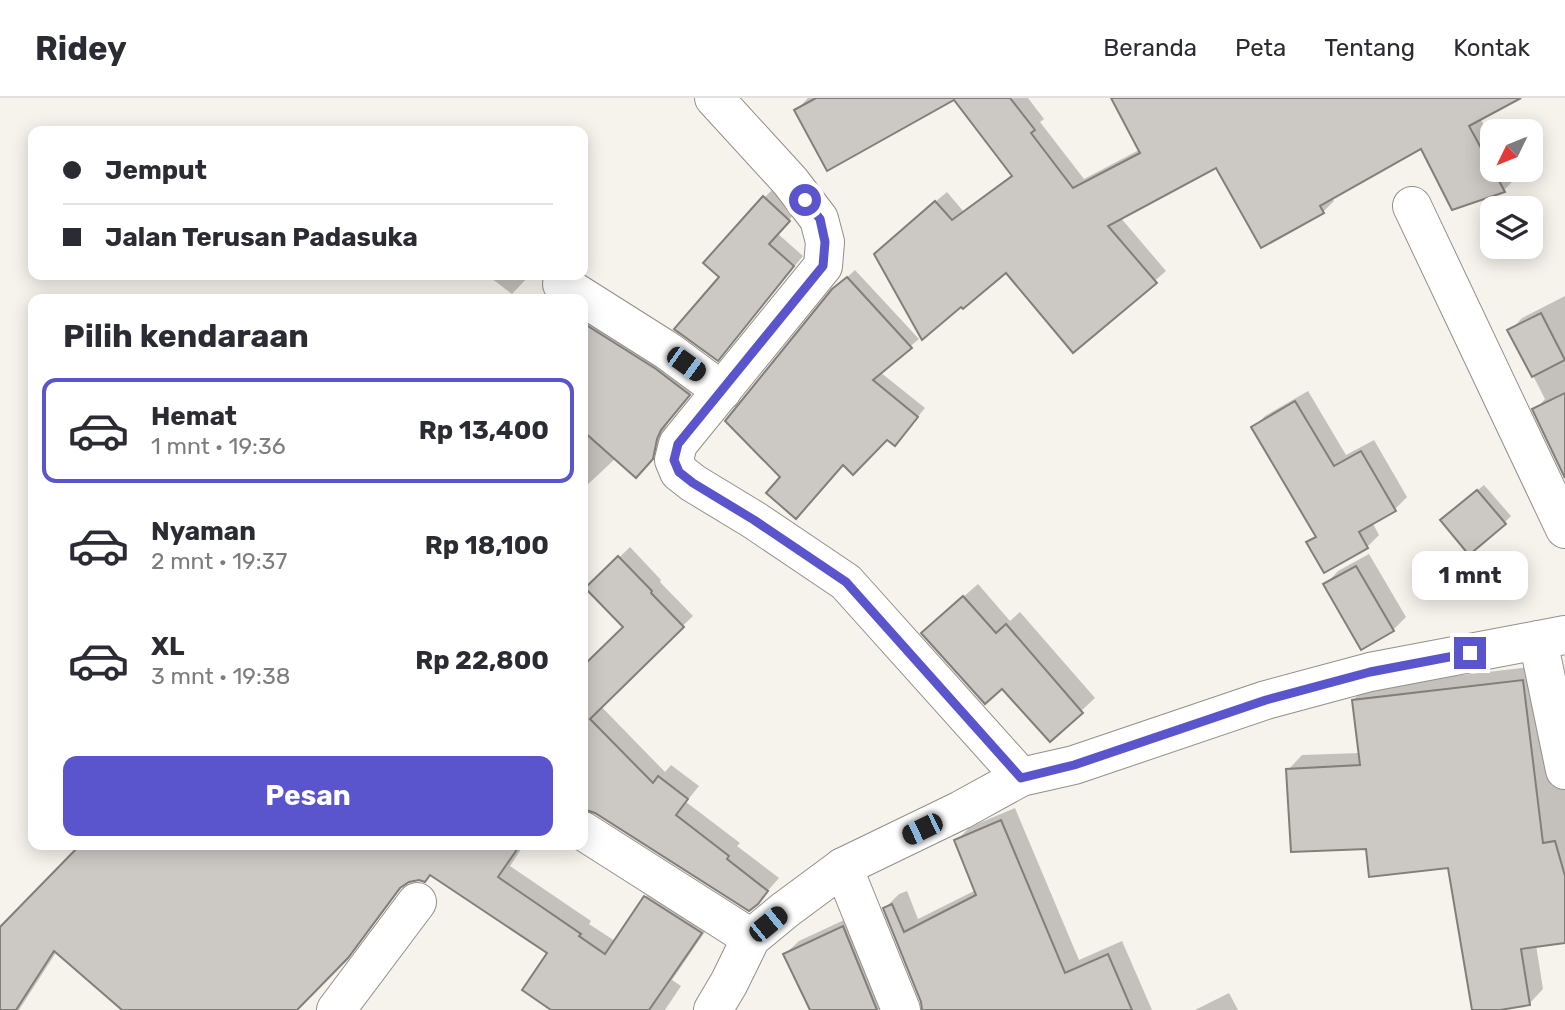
<!DOCTYPE html>
<html lang="id">
<head>
<meta charset="utf-8">
<style>
	:root { --surface:#fff; --page:#f2f2f3; --text:#2b2b33; --muted:#7c7c81; --line:#e1e1e2; --accent:#5b55cd }
	body { margin:0; font-family:Rubik,sans-serif; background:var(--page); color:var(--text); height:100vh; display:flex; flex-direction:column; font-size:26px; white-space:nowrap }
	* { box-sizing:border-box; margin:0 }
	p { font-size:23px; color:var(--muted) }
	.icon { flex:none; width:38px; height:38px; fill:none; stroke:currentColor; stroke-width:2; stroke-linecap:round; stroke-linejoin:round }
	.map { position:relative; flex:1; overflow:hidden }
	.panel { position:absolute; left:28px; top:196px; width:560px; height:556px; display:flex; flex-direction:column; background:var(--surface); border-radius:14px; box-shadow:0 4px 18px #0003 }
	.panel>* { flex:none }
	.banner { position:absolute; left:28px; top:28px; width:560px; height:154px; border-radius:14px; box-shadow:0 4px 18px #0003; display:grid; align-content:center; height:154px; padding:0 35px; background:var(--surface) }
	.needle { width:46px; rotate:227deg }
	.controls { position:absolute; left:1480px; top:21px; display:grid; gap:14px }
	.controls a { display:grid; place-items:center; width:63px; height:63px; border-radius:14px; background:var(--surface); box-shadow:0 4px 18px #0003; font-size:35px }
	.end { position:absolute; width:32px; height:32px; margin:-16px; border:9px solid #5b55cd; background:#fff; box-shadow:0 0 0 4px #fff }
	.from { border-radius:50% }
	.bubble { position:absolute; height:49px; border-radius:14px; background:var(--surface); box-shadow:0 4px 18px #0003; font-size:23px; font-weight:700; line-height:49px; text-align:center }
	.car { position:absolute; width:21px; height:42px; margin:-21px -10px; border-radius:9px; box-shadow:0 0 5px 2px #0007; background:linear-gradient(#222 24%,#8ab4d8 0 40%,#222 0 76%,#8ab4d8 0 86%,#222 0) }
	.banner b { display:flex; align-items:center; gap:24px; height:66px; font-size:26px }
	.banner b+b { border-top:2px solid var(--line) }
	.banner i { width:18px; height:18px; background:var(--text) }
	ul { padding:0; list-style:none }
	li { display:flex; align-items:center; gap:21px; height:105px; margin:0 14px 10px; padding:0 21px; border:4px solid transparent; border-radius:14px }
	li div { flex:1 }
	li b { display:block; font-size:26px }
	li em { font-style:normal; font-weight:700 }
	li.active { border-color:var(--accent) }
	li>.icon { width:63px; height:63px; stroke-width:1.5 }
	h2 { padding:0 35px; font-size:32px; line-height:84px }
	.cta { display:flex; gap:14px; margin-top:auto; padding:14px 35px }
	.cta a { flex:1; height:80px; border-radius:14px; background:var(--accent); color:#fff; font-size:28px; font-weight:700; line-height:80px; text-align:center }
	header { display:flex; align-items:center; gap:42px; box-sizing:border-box; height:98px; padding:0 35px; background:var(--surface); border-bottom:2px solid var(--line) }
	header strong { font-size:33px }
	nav { display:flex; gap:38px; margin-inline-start:auto; font-size:24px }
	.map>svg:first-child { display:block }
</style>
</head>
<body>
<header>
<strong>Ridey</strong>
<nav><a>Beranda</a><a>Peta</a><a>Tentang</a><a>Kontak</a></nav>
</header>
<div class="map">
<svg width="1565" height="912" viewBox="0 0 1565 912">
	<rect width="100%" height="100%" fill="#f6f2ec"/>
	<g fill="#0003">
		<polygon points="808,0 954,0 796,13"/>
		<polygon points="999,0 1028,0 1044,21 1040,24 1084,81 1141,51 1113,0 1517,0 1480,20 1493,43 1493,72 1509,72 1514,82 1504,92 1453,110 1422,49 1331,99 1334,103 1323,114 1262,148 1217,68 1120,119 1166,173 1074,253 1007,173 886,145 947,94 963,113 1013,76"/>
		<polygon points="774,90 798,112 777,135 803,158 727,250 722,179 764,100"/>
		<polygon points="855,172 919,241 880,274 925,310 902,338 887,340 843,365 782,379 843,183"/>
		<polygon points="487,177 530,177 512,196"/>
		<polygon points="1565,198 1565,376 1535,312 1545,301 1510,233 1522,220"/>
		<polygon points="583,210 698,287 670,321 665,330 662,350 645,368 616,360 583,391"/>
		<polygon points="1308,293 1346,357 1374,342 1407,399 1395,411 1372,424 1379,437 1367,449 1308,445 1317,436 1253,330 1265,318"/>
		<polygon points="1484,387 1511,418 1504,425 1449,416"/>
		<polygon points="630,449 661,482 660,484 693,518 636,573 625,529 588,490"/>
		<polygon points="1369,456 1406,519 1393,532 1325,487 1338,473"/>
		<polygon points="978,486 1010,523 1020,514 1095,600 1050,642 937,522"/>
		<polygon points="1538,568 1565,674 1565,843 1536,847 1543,891 1529,906 1488,912 1473,912 1449,768 1367,749 1288,672 1302,657 1360,655 1353,602 1368,588"/>
		<polygon points="589,596 665,674 671,667 699,688 686,704 740,745 737,748 779,780 757,805 595,713 583,710 583,602"/>
		<polygon points="1015,710 1079,862 1122,843 1152,912 924,912 923,903 885,810 899,796 907,793 918,821 976,792 956,743 970,729"/>
		<polygon points="380,747 524,747 510,768 591,823 589,826 615,843 645,799 657,787 713,822 672,882 681,888 665,912 554,912 550,854 431,775 406,784 359,846 296,912 125,912 57,853 19,912 0,912 0,849"/>
		<polygon points="857,816 891,900 879,912 812,912 785,856 799,843"/>
		<polygon points="1229,895 1238,912 1195,912"/>
	</g>
	<g fill="#ccc8c3" stroke="#827e79" stroke-width="2">
		<polygon points="816,0 1010,0 1035,32 1031,35 1073,90 1140,55 1111,0 1521,0 1469,28 1505,94 1452,112 1421,51 1320,108 1324,115 1261,150 1216,70 1108,128 1157,185 1073,255 1006,175 963,211 961,209 922,242 874,156 935,103 952,122 1012,78 954,2 827,73 794,12"/>
		<polygon points="763,98 790,123 769,146 794,168 718,263 674,231 719,179 703,165"/>
		<polygon points="847,179 912,250 873,282 918,319 895,348 887,342 853,377 843,367 796,421 766,395 780,379 725,323 832,191"/>
		<polygon points="1541,215 1565,262 1532,279 1507,232"/>
		<polygon points="583,225 656,271 690,297 661,332 657,341 653,361 636,380 583,333"/>
		<polygon points="1565,295 1565,380 1532,311"/>
		<polygon points="1295,303 1334,368 1361,353 1396,413 1359,434 1368,450 1324,475 1306,444 1316,439 1251,329"/>
		<polygon points="1477,392 1506,426 1469,457 1440,422"/>
		<polygon points="618,458 652,493 651,495 684,529 590,621 653,685 658,678 688,701 676,717 729,758 727,761 768,793 758,806 749,813 595,715 583,711 583,568 623,529 585,490"/>
		<polygon points="1356,468 1394,533 1361,552 1323,486"/>
		<polygon points="963,498 996,535 1006,526 1083,615 1050,644 1002,591 985,606 921,535"/>
		<polygon points="1523,582 1543,745 1555,743 1565,778 1565,845 1521,851 1530,907 1500,912 1472,912 1448,770 1369,779 1366,751 1291,754 1286,671 1360,667 1352,602"/>
		<polygon points="1001,722 1065,875 1108,856 1132,912 922,912 921,904 883,810 892,806 904,834 976,797 954,742"/>
		<polygon points="80,747 520,747 498,779 581,836 579,838 605,856 644,798 702,835 649,912 551,912 522,892 547,855 430,777 425,784 419,782 409,784 400,790 348,860 297,912 122,912 54,853 16,912 0,912 0,829"/>
		<polygon points="843,828 877,912 810,912 783,856"/>
	</g>
	<g fill="none" stroke-linecap="round" stroke-linejoin="round">
		<defs>
			<g id="street">
				<polyline points="714,0 790,83 819,121 825,144 823,168 678,346 674,362 679,374 693,385 754,422 846,484 1021,679"/>
				<polyline points="1412,108 1565,431"/>
				<polyline points="562,186 668,253 722,293"/>
				<polyline points="1538,542 1565,672"/>
				<polyline points="583,733 751,840"/>
				<polyline points="843,769 901,912"/>
				<polyline points="336,912 417,804"/>
			</g>
			<polyline id="secondary" points="713,912 729,885 751,840 785,812 843,769 961,712 1021,679 1074,667 1266,602 1370,574 1565,537"/>
		</defs>
		<use href="#street" stroke="#938f8a" stroke-width="40"/>
		<use href="#secondary" stroke="#938f8a" stroke-width="40"/>
		<use href="#street" stroke="#fff" stroke-width="38"/>
		<use href="#secondary" stroke="#fff" stroke-width="38"/>
	</g>
	<g fill="none" stroke-linecap="round" stroke-linejoin="round">
		<polyline stroke="#5b55cd" stroke-width="9" points="805,102 820,121 825,144 823,168 678,346 674,362 679,374 693,385 754,422 846,484 1021,680 1074,667 1266,602 1370,574 1470,555"/>
	</g>
</svg>
<div class="controls">
<a><svg class="needle" viewBox="-14 -14 28 28"><path d="M0-13l5 13h-10z" fill="#e53935"/><path d="M0 13l5-13h-10z" fill="#7c7c81"/></svg></a>
<a><svg class="icon" aria-label="layers" viewBox="0 0 24 24"><path d="M12 4l9 5-9 5-9-5zM3 14l9 5 9-5"/></svg></a>
</div>
<i class="end from" style="left:805px;top:102px"></i>
<i class="end" style="left:1470px;top:555px"></i>
<div class="bubble" style="left:1412px;top:453px;width:116px">1 mnt</div>
<i class="car" style="left:686px;top:266px;rotate:126deg"></i>
<i class="car" style="left:922px;top:731px;rotate:244deg"></i>
<i class="car" style="left:768px;top:826px;rotate:51deg"></i>
<div class="banner">
<b><i class="from"></i>Jemput</b>
<b><i></i>Jalan Terusan Padasuka</b>
</div>
<section class="panel">
<h2>Pilih kendaraan</h2>
<ul>
<li class="active"><svg class="icon" aria-label="car" viewBox="0 0 24 24"><path d="M5 17H2v-5l4-1 3-4h7l3 4 3 1v5h-3M9 17h6M6 11h13"/><circle cx="7" cy="17" r="2"/><circle cx="17" cy="17" r="2"/></svg><div><b>Hemat</b><p>1 mnt · 19:36</p></div><em>Rp 13,400</em></li>
<li><svg class="icon" aria-label="car" viewBox="0 0 24 24"><path d="M5 17H2v-5l4-1 3-4h7l3 4 3 1v5h-3M9 17h6M6 11h13"/><circle cx="7" cy="17" r="2"/><circle cx="17" cy="17" r="2"/></svg><div><b>Nyaman</b><p>2 mnt · 19:37</p></div><em>Rp 18,100</em></li>
<li><svg class="icon" aria-label="car" viewBox="0 0 24 24"><path d="M5 17H2v-5l4-1 3-4h7l3 4 3 1v5h-3M9 17h6M6 11h13"/><circle cx="7" cy="17" r="2"/><circle cx="17" cy="17" r="2"/></svg><div><b>XL</b><p>3 mnt · 19:38</p></div><em>Rp 22,800</em></li>
</ul>
<div class="cta"><a>Pesan</a></div>
</section>
</div>
</body>
</html>
